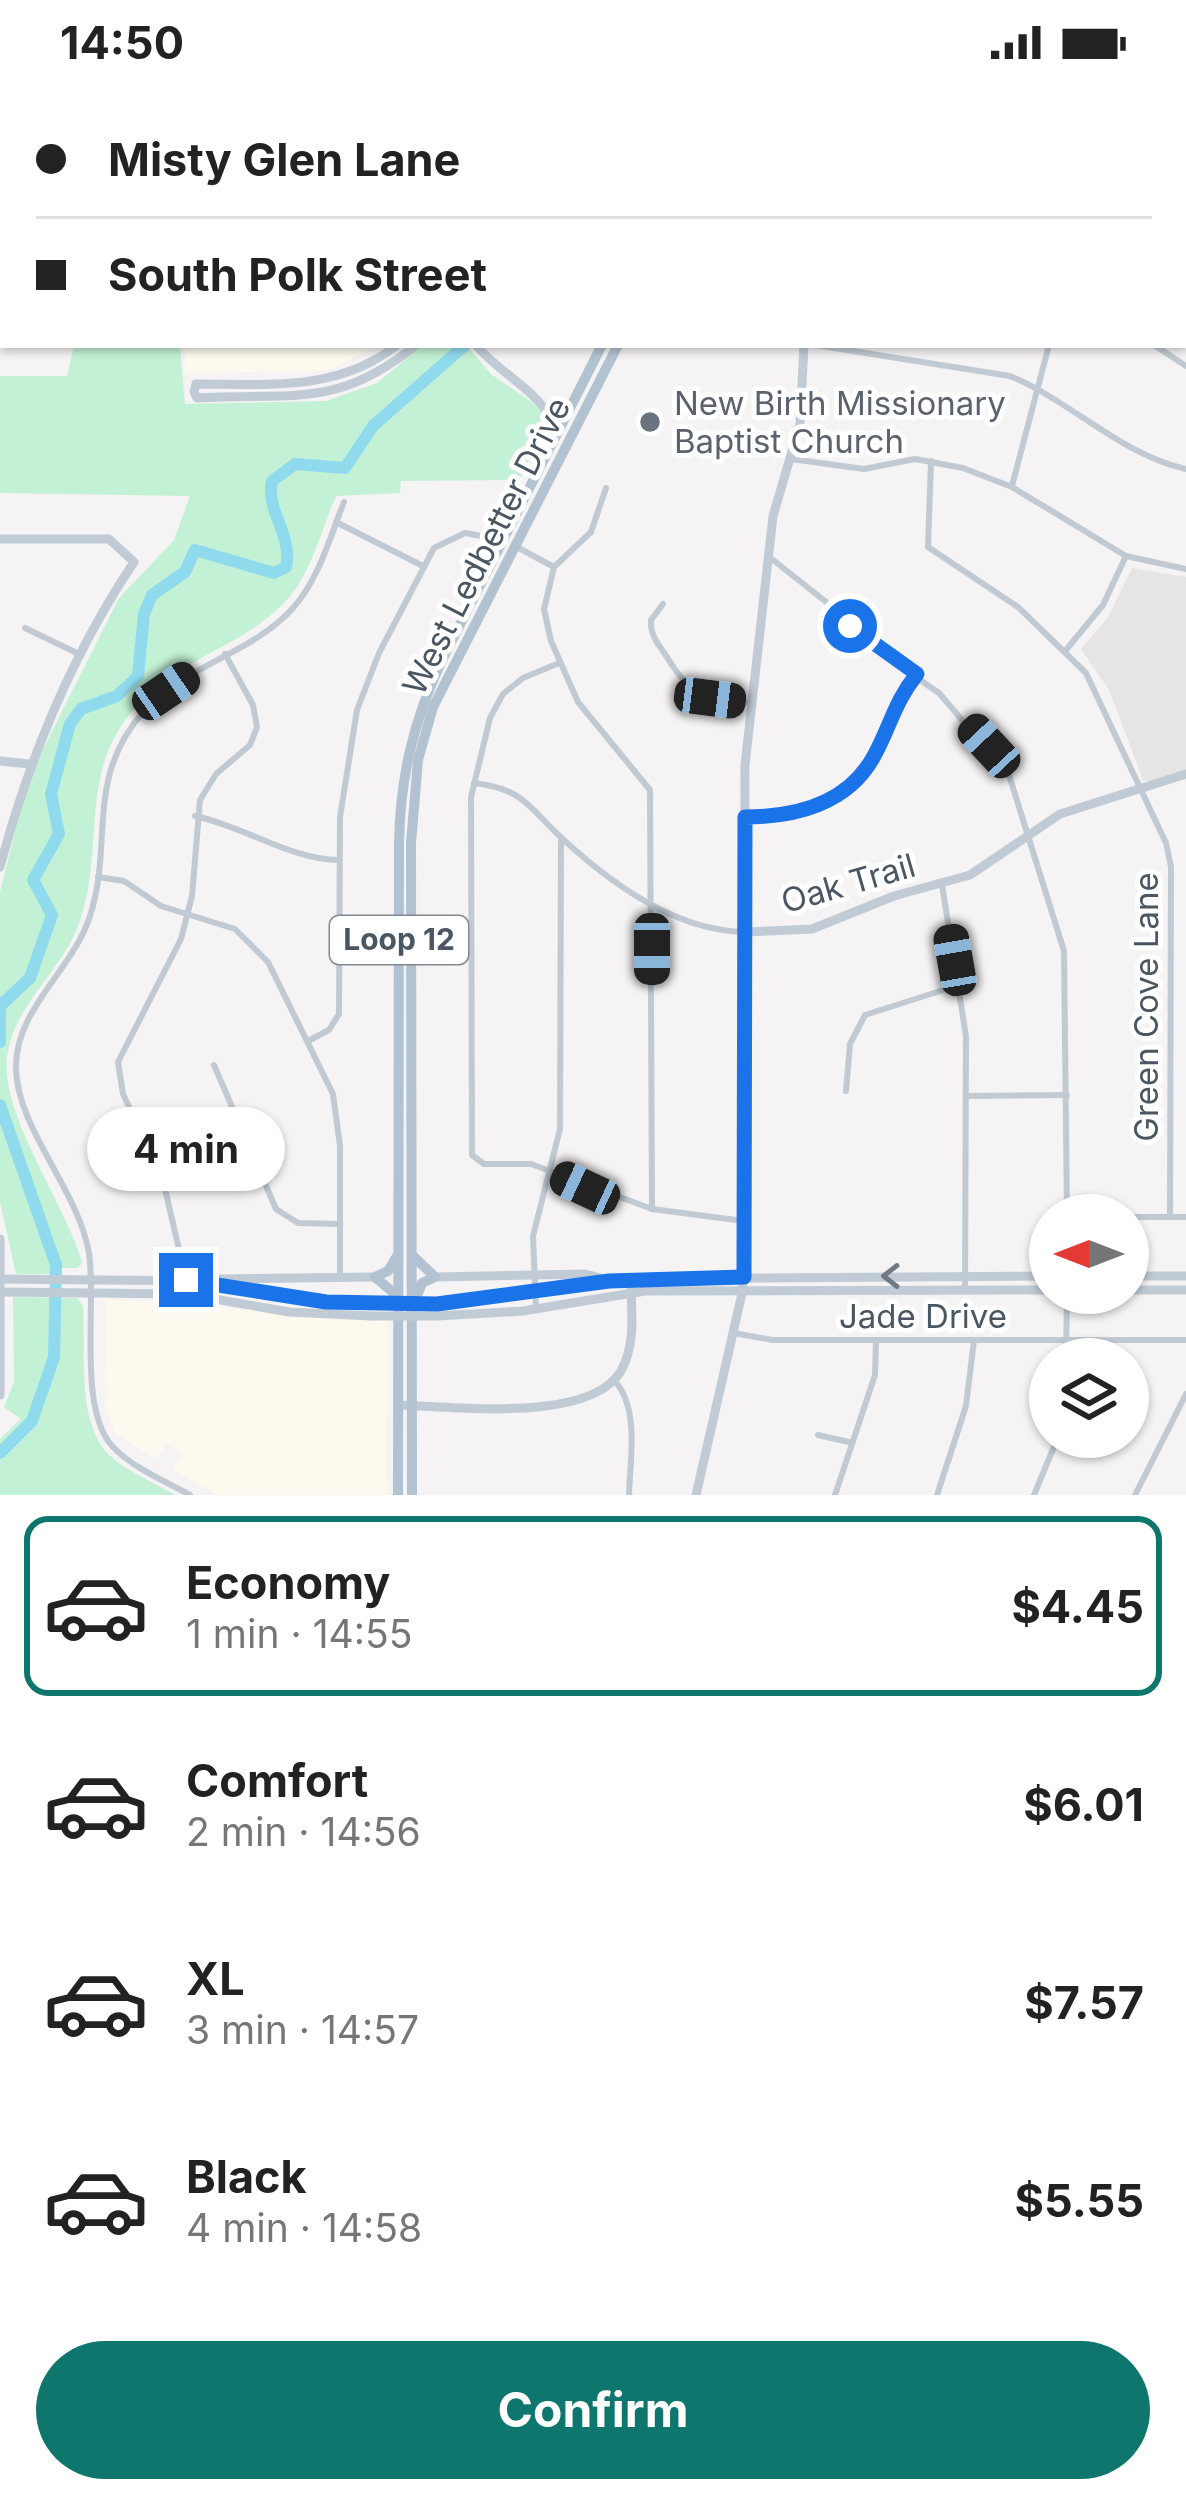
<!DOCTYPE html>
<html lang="en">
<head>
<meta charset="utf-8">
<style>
	:root { --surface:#fff; --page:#f6f6f6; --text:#222; --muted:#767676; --line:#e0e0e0; --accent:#0f766e }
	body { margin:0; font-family:Inter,sans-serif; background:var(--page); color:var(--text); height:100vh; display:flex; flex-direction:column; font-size:45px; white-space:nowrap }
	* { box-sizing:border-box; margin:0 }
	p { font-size:39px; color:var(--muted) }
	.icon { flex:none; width:66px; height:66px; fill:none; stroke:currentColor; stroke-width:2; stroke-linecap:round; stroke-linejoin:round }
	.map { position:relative; height:1411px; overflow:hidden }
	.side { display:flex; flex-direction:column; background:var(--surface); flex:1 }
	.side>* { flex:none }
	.hud { position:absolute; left:0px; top:0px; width:1188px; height:264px; box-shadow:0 3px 9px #0004; display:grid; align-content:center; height:264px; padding:0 36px; background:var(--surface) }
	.needle { width:78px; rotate:270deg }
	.buttons { position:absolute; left:1029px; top:1110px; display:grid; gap:24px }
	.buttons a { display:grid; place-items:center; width:120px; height:120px; border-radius:50%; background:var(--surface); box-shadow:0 3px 9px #0004; font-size:60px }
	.end { position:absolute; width:54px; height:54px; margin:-27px; border:15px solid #1a73e8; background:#fff; box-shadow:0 0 0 6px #fff }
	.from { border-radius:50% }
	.bubble { position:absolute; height:84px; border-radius:42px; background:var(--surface); box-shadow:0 3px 9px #0004; font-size:39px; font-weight:700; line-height:84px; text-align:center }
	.car { position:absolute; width:36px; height:72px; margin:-36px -18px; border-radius:15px; box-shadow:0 0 9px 3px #0007; background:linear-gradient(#222 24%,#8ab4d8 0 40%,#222 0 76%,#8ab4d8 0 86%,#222 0) }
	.hud b { display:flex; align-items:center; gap:42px; height:114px; font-size:45px }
	.hud b+b { border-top:3px solid var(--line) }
	.hud i { width:30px; height:30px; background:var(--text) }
	ul { padding:21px 0 0; list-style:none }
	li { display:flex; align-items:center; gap:36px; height:180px; margin:0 24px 18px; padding:0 12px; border:6px solid transparent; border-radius:24px }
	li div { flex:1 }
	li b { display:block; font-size:45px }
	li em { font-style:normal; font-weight:700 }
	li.active { border-color:var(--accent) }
	li>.icon { width:108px; height:108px; stroke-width:1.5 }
	.cta { display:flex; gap:24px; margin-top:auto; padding:24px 36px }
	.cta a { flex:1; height:138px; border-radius:72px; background:var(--accent); color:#fff; font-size:48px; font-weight:700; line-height:138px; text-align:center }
	.status { display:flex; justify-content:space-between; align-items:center; height:84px; padding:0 60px; background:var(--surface); direction:ltr }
	.status svg { height:33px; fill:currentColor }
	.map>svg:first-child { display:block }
</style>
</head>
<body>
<div class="status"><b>14:50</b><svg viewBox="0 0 49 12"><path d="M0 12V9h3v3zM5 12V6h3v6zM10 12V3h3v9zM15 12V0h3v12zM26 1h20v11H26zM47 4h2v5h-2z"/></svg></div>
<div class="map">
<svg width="1186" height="1411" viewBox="0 0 1186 1411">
	<rect width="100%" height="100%" fill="#f5f3f3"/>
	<g fill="#fdf9ef">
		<polygon points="185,261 378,261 326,287 185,289"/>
		<polygon points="106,1215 388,1236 387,1411 218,1411 173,1386 182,1369 167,1360 156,1376 115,1349 105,1324"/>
	</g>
	<polygon fill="#e6e4e5" points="1132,484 1186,493 1186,687 1149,697 1143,696 1109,606 1081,565 1108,533"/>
	<g fill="#c3f1d5">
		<path d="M 74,261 L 180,261 L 185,320 L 326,317 L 377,299 L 423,261 L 466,261 L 491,290 L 543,326 L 546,345 L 519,396 L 401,397 L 400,409 L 336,412 C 323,442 312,485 291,511 C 256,554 198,569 156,604 C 67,677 112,760 76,847 C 57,891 12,925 7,974 C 1,1033 65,1118 82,1178 L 78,1184 L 51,1184 L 53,1190 L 16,1190 L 0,1118 L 0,808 L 28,695 L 119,514 L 174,456 L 190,412 L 0,409 L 0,292 L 67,292 Z"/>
		<path d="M 13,1213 L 77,1214 L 83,1222 C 86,1266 76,1337 109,1371 C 126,1387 155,1399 175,1411 L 0,1411 L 0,1355 L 21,1335 L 4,1323 L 14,1298 Z"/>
	</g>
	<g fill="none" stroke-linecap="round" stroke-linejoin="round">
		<g stroke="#90daee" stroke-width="12">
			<polyline points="681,3 682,0"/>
			<path d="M 0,958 L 0,922 L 30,894 L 52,831 L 33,796 L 59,750 L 51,710 L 70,640 L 81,625 L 117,612 L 138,592 L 144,530 L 152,511 L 185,488 L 195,466 L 274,489 L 286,483 C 293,451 265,426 272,397 L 295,380 L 345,384 L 373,342 L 465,261"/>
			<polyline points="0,1021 56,1181 54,1273 32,1337 0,1369"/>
		</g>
		<g stroke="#c1cad2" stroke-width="6">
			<polyline points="794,0 794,3"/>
			<polyline points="1185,163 1186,164"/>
			<path d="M 815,261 L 1010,292 C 1071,317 1121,371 1186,385"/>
			<polyline points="1154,261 1186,282"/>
			<polyline points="791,375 864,385 915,375 963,384 1012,403 1126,472 1186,485"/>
			<polyline points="931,377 928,463 1018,523 1086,589 1166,759 1171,783 1170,1133"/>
			<polyline points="1012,402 1049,261"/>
			<polyline points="606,404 591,448 554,483 544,525 551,557 578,618 650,706 652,1125"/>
			<polyline points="336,438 423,482"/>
			<polyline points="515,462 554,483"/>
			<polyline points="768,472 835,525 858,553 939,609 1009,691 1064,867 1067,1131"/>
			<path d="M 663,520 L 651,536 C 650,550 657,559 665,570 C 692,614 702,613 751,619"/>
			<polyline points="25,544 81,571"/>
			<polyline points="1066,566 1103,521 1126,472"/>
			<polyline points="559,579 523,594 503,610 490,634 471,713 472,1071 484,1080 531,1080 652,1125 744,1137"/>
			<path d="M 474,699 C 526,705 529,725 565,757 C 614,802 677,847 745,848"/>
			<path d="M 195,732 C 246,743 289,775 339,776"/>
			<path d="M 745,733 C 795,734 848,720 874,672 C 890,643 895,617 917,590"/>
			<polyline points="98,793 124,797 161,822 235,845 268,878 333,1010 340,1062 340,1193"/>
			<polyline points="942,801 966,952 965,1206"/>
			<polyline points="310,956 329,946 339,930 340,733 357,626 379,569 434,464 465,449 503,456"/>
			<polyline points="214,981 276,1125 298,1139 338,1140"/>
			<polyline points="846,1007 850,960 865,931 959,901"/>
			<polyline points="966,1012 1067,1011"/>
			<polyline points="1128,1133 1186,1133"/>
			<polyline points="186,1196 163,1096 123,1010 118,978 181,855 192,812 200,716 216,690 250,661 257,643 253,621 225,570"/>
			<polyline points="536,1225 533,1152 560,1045 561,754"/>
			<polyline points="733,1249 773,1256 1186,1256"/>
			<polyline points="1066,1275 1067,1209"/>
			<path d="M 614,1296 C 640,1324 630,1376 629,1411"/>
			<polyline points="818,1351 849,1358"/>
			<path d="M 190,1411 C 165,1397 133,1384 113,1363 C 77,1325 97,1220 89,1169 C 78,1105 17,1045 16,984 C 15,925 73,886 90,832 C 114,758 84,693 145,626 C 186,581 253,569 293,524 C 319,495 330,453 344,418"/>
			<polyline points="835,1411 875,1291 876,1256"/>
			<polyline points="937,1411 966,1322 974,1256"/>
			<polyline points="1034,1411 1058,1353"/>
			<polyline points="1135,1411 1186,1310"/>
		</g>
		<g stroke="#c1cbd6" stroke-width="9">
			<polyline points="599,0 599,3"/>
			<polyline points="609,3 609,0"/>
			<path d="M 397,261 C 338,308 268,300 196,300 L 194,308 L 197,314 C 293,308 336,326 416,261"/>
			<path d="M 476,261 C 502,293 547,309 556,350"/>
			<path d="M 0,455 L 109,455 L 134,478 C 71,572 29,674 0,783"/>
			<polyline points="0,677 29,680"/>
			<polyline points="745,848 812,845 894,812 970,791 1060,730 1186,690"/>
			<polyline points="0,1155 0,1311"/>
			<polyline points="1128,1192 1186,1192"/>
			<polyline points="435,1193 585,1190 604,1195"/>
			<polyline points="0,1195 204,1197 316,1217 371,1220"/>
			<polyline points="219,1195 375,1193"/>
			<polyline points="1128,1206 1186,1206"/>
			<polyline points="0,1208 186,1210 289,1228 371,1232"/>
			<polyline points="437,1219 631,1195 1050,1192"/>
			<polyline points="437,1232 523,1227 645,1207 1050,1206"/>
			<path d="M 398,1321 C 454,1322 589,1340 621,1287 C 635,1262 632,1233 631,1205"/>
			<polyline points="696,1411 743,1205 745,681 773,432 800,340 804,261"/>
		</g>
		<g stroke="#b3c2d1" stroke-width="10">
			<polyline points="730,3 731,0"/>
			<polyline points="745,3 747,0"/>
			<polyline points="413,1172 435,1193 422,1199 415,1216"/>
			<polyline points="396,1211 375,1193 388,1187 397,1172"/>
			<path d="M 398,1411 L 399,760 C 400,692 414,635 443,574 L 602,261"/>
			<polyline points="412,1411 411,759 418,676 433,623 618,261"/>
		</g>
		<g stroke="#c1cbd6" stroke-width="9">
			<polyline points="371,1220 437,1219"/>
			<polyline points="371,1232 437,1232"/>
		</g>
	</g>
	<defs><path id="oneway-chevron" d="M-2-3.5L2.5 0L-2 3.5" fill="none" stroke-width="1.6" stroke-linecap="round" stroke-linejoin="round" transform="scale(3)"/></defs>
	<use stroke="#6e7984" href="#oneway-chevron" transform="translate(891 1192) rotate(180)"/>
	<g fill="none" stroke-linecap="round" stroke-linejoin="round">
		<path stroke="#1a73e8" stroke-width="15" d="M 186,1196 L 326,1218 L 437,1220 L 609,1197 L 744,1193 L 745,733 C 795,733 848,720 874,672 C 890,643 895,617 917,590 L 850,542"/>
	</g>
	<circle fill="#6b7280" stroke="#fff" stroke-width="4.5" cx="650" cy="338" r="12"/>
	<g text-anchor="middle" stroke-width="10" stroke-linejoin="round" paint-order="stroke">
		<rect fill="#fff" stroke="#808990" stroke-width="3" x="330" y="832" width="138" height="48" rx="9"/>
		<g font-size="30" font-weight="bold" fill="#4a5661">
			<text x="399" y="866">Loop 12</text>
		</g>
		<g font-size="33" fill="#5b616d" stroke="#fff" text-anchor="start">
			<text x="674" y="331">New Birth Missionary<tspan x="674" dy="38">Baptist Church</tspan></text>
		</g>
		<g font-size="33" fill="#4a5661" stroke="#fff">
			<text transform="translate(486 462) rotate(-63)" y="12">West Ledbetter Drive</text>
			<text transform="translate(848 799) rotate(-16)" y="12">Oak Trail</text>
			<text transform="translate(1146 923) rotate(-90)" y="12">Green Cove Lane</text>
			<text x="923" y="1244">Jade Drive</text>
		</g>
	</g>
</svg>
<div class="buttons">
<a><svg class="needle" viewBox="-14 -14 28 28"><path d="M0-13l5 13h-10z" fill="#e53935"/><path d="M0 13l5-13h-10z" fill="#767676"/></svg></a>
<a><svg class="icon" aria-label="layers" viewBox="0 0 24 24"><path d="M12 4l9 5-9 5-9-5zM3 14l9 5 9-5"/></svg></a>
</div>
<i class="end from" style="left:850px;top:542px"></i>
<i class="end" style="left:186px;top:1196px"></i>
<div class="bubble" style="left:87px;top:1023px;width:198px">4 min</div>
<i class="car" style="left:166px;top:607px;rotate:56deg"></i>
<i class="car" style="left:710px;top:614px;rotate:97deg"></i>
<i class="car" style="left:989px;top:662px;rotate:317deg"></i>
<i class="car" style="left:652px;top:865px;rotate:180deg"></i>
<i class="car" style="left:955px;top:876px;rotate:350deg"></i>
<i class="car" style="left:585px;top:1104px;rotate:295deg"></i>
<div class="hud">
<b><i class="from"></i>Misty Glen Lane</b>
<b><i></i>South Polk Street</b>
</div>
</div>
<section class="side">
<ul>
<li class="active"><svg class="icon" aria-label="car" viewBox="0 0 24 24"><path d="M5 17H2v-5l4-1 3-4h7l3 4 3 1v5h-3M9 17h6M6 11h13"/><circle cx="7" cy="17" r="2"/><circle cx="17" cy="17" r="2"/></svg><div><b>Economy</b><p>1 min · 14:55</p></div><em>$4.45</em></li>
<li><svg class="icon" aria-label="car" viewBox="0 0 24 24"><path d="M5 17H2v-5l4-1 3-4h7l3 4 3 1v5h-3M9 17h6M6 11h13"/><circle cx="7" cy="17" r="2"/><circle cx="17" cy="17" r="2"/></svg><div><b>Comfort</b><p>2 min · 14:56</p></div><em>$6.01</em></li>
<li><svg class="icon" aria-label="car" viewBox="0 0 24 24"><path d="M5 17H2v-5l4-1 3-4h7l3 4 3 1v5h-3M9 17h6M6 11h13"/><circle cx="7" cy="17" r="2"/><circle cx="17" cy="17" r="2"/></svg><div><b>XL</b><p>3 min · 14:57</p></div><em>$7.57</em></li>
<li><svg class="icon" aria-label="car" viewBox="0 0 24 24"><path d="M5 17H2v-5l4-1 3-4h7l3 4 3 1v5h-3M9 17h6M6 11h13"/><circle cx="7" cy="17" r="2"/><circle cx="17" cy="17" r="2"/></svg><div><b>Black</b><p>4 min · 14:58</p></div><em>$5.55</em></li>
</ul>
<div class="cta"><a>Confirm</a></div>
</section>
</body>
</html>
